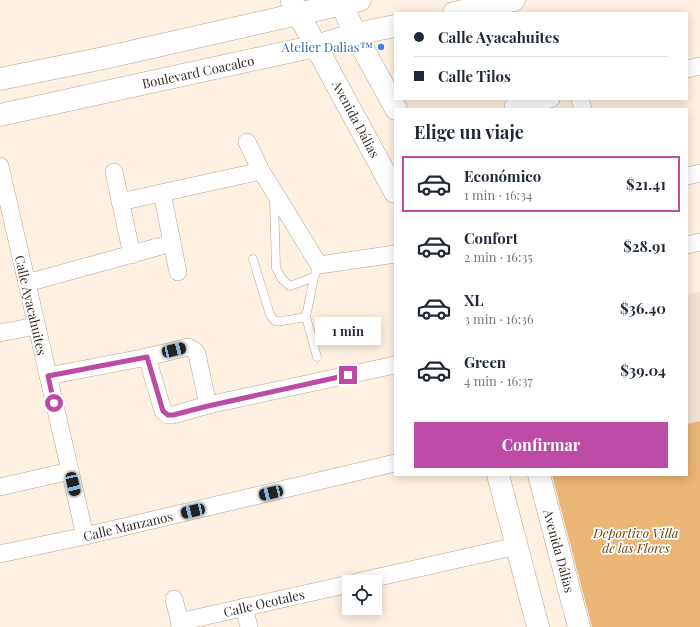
<!DOCTYPE html>
<html lang="es">
<head>
<meta charset="utf-8">
<style>
	:root { --surface:#fff; --page:#f6f6f7; --text:#1f2937; --muted:#747a83; --line:#e0e1e3; --accent:#bc4ba6 }
	body { margin:0; font-family:"Playfair Display",serif; background:var(--page); color:var(--text); height:100vh; display:flex; flex-direction:column; font-size:15px; white-space:nowrap }
	* { box-sizing:border-box; margin:0 }
	p { font-size:13px; color:var(--muted) }
	.icon { flex:none; width:22px; height:22px; fill:none; stroke:currentColor; stroke-width:2; stroke-linecap:round; stroke-linejoin:round }
	.map { position:relative; flex:1; overflow:hidden }
	.drawer { position:absolute; left:394px; top:108px; width:294px; height:368px; display:flex; flex-direction:column; background:var(--surface); border-radius:0px; box-shadow:0 2px 10px #0003 }
	.drawer>* { flex:none }
	.top-card { position:absolute; left:394px; top:12px; width:294px; height:88px; border-radius:0px; box-shadow:0 2px 10px #0003; display:grid; align-content:center; height:88px; padding:0 20px; background:var(--surface) }
	.buttons { position:absolute; left:342px; top:575px; display:grid; gap:8px }
	.buttons a { display:grid; place-items:center; width:40px; height:40px; border-radius:0px; background:var(--surface); box-shadow:0 2px 10px #0003; font-size:20px }
	.end { position:absolute; width:18px; height:18px; margin:-9px; border:5px solid #bc4ba6; background:#fff; box-shadow:0 0 0 2px #fff }
	.from { border-radius:50% }
	.bubble { position:absolute; height:28px; border-radius:0px; background:var(--surface); box-shadow:0 2px 10px #0003; font-size:13px; font-weight:700; line-height:28px; text-align:center }
	.car { position:absolute; width:12px; height:24px; margin:-12px -6px; border-radius:5px; box-shadow:0 0 3px 1px #0007; background:linear-gradient(#222 24%,#8ab4d8 0 40%,#222 0 76%,#8ab4d8 0 86%,#222 0) }
	.top-card b { display:flex; align-items:center; gap:14px; height:38px; font-size:15px }
	.top-card b+b { border-top:1px solid var(--line) }
	.top-card i { width:10px; height:10px; background:var(--text) }
	ul { padding:0; list-style:none }
	li { display:flex; align-items:center; gap:12px; height:56px; margin:0 8px 6px; padding:0 12px; border:2px solid transparent; border-radius:0px }
	li div { flex:1 }
	li b { display:block; font-size:15px }
	li em { font-style:normal; font-weight:700 }
	li.selected { border-color:var(--accent) }
	li>.icon { width:36px; height:36px; stroke-width:1.5 }
	h2 { padding:0 20px; font-size:18px; line-height:48px }
	.primary-button { display:flex; gap:8px; margin-top:auto; padding:8px 20px }
	.primary-button a { flex:1; height:46px; border-radius:0px; background:var(--accent); color:#fff; font-size:16px; font-weight:700; line-height:46px; text-align:center }
	.map>svg:first-child { display:block }
</style>
</head>
<body>
<div class="map">
<svg width="700" height="627" viewBox="0 0 700 627">
	<rect width="100%" height="100%" fill="#fef1e2"/>
	<polygon fill="#f4e2d1" points="700,292 700,421 687,424 687,295"/>
	<polygon fill="#eab675" points="700,421 700,627 592,627 552,475 687,475 687,424"/>
	<g fill="none" stroke-linecap="round" stroke-linejoin="round">
		<defs>
			<g id="service">
				<polyline points="274,198 276,268 282,279 290,286 314,277"/>
				<polyline points="253,259 270,315 275,321 282,321 306,317 314,277 319,265"/>
				<polyline points="306,317 317,357"/>
			</g>
			<g id="minor">
				<polyline points="687,69 700,66"/>
				<polyline points="580,99 583,109"/>
				<polyline points="513,106 551,99"/>
				<polyline points="247,142 261,171 273,190 319,265 395,254"/>
				<polyline points="0,166 85,536"/>
				<polyline points="114,172 132,255"/>
				<polyline points="687,176 700,173"/>
				<polyline points="162,193 178,272"/>
				<polyline points="120,202 261,171"/>
				<polyline points="687,245 700,242"/>
				<polyline points="27,283 172,243"/>
				<polyline points="0,333 36,326"/>
				<polyline points="147,357 163,411 168,415 173,415 208,405 395,365"/>
				<polyline points="48,376 147,357 188,347 194,350 197,354 208,405"/>
				<polyline points="0,487 70,471"/>
				<polyline points="0,554 85,536 395,463"/>
				<polyline points="357,582 517,546"/>
				<polyline points="174,599 181,627"/>
				<polyline points="244,607 249,627"/>
				<polyline points="179,622 349,584"/>
			</g>
			<g id="secondary">
				<polyline points="340,0 355,34 396,109"/>
				<polyline points="292,2 395,192"/>
				<polyline points="454,13 514,0"/>
				<polyline points="0,79 104,58 360,0"/>
				<polyline points="0,115 316,46 355,34 395,26"/>
				<polyline points="498,475 538,627"/>
				<polyline points="539,475 579,627"/>
			</g>
		</defs>
		<use href="#service" stroke="#b4a694" stroke-width="9"/>
		<use href="#minor" stroke="#b4a694" stroke-width="18"/>
		<use href="#secondary" stroke="#b4a694" stroke-width="23"/>
		<use href="#service" stroke="#fff" stroke-width="8"/>
		<use href="#minor" stroke="#fff" stroke-width="17"/>
		<use href="#secondary" stroke="#fff" stroke-width="22"/>
	</g>
	<g fill="none" stroke-linecap="round" stroke-linejoin="round">
		<polyline stroke="#bc4ba6" stroke-width="5" points="54,403 48,376 147,357 163,411 168,415 173,415 208,406 348,375"/>
	</g>
	<circle fill="#3f7fe0" stroke="#fff" stroke-width="1.5" cx="381" cy="47" r="4"/>
	<g text-anchor="middle" stroke-width="3.5" stroke-linejoin="round" paint-order="stroke">
		<g font-size="13" fill="#366cbe" stroke="#fff" text-anchor="end">
			<text x="373" y="52">Atelier Dalias™</text>
		</g>
		<g font-size="13" fill="#322c25" stroke="#fff">
			<text transform="translate(198 72) rotate(-12)" y="5">Boulevard Coacalco</text>
			<text transform="translate(356 119) rotate(62)" y="5">Avenida Dálias</text>
			<text transform="translate(31 305) rotate(77)" y="5">Calle Ayacahuites</text>
			<text transform="translate(128 526) rotate(-13)" y="5">Calle Manzanos</text>
			<text transform="translate(559 551) rotate(75)" y="5">Avenida Dálias</text>
			<text transform="translate(264 603) rotate(-13)" y="5">Calle Ocotales</text>
		</g>
		<g font-size="13" font-style="italic" fill="#6b450b" stroke="#fff">
			<text x="636" y="538">Deportivo Villa<tspan x="636" dy="15">de las Flores</tspan></text>
		</g>
	</g>
</svg>
<div class="buttons">
<a><svg class="icon" aria-label="locate" viewBox="0 0 24 24"><circle cx="12" cy="12" r="6"/><path d="M12 2v4M12 18v4M2 12h4M18 12h4"/></svg></a>
</div>
<i class="end from" style="left:54px;top:403px"></i>
<i class="end" style="left:348px;top:375px"></i>
<div class="bubble" style="left:315px;top:317px;width:66px">1 min</div>
<i class="car" style="left:174px;top:350px;rotate:77deg"></i>
<i class="car" style="left:73px;top:484px;rotate:167deg"></i>
<i class="car" style="left:271px;top:493px;rotate:257deg"></i>
<i class="car" style="left:193px;top:511px;rotate:257deg"></i>
<div class="top-card">
<b><i class="from"></i>Calle Ayacahuites</b>
<b><i></i>Calle Tilos</b>
</div>
<section class="drawer">
<h2>Elige un viaje</h2>
<ul>
<li class="selected"><svg class="icon" aria-label="car" viewBox="0 0 24 24"><path d="M5 17H2v-5l4-1 3-4h7l3 4 3 1v5h-3M9 17h6M6 11h13"/><circle cx="7" cy="17" r="2"/><circle cx="17" cy="17" r="2"/></svg><div><b>Económico</b><p>1 min · 16:34</p></div><em>$21.41</em></li>
<li><svg class="icon" aria-label="car" viewBox="0 0 24 24"><path d="M5 17H2v-5l4-1 3-4h7l3 4 3 1v5h-3M9 17h6M6 11h13"/><circle cx="7" cy="17" r="2"/><circle cx="17" cy="17" r="2"/></svg><div><b>Confort</b><p>2 min · 16:35</p></div><em>$28.91</em></li>
<li><svg class="icon" aria-label="car" viewBox="0 0 24 24"><path d="M5 17H2v-5l4-1 3-4h7l3 4 3 1v5h-3M9 17h6M6 11h13"/><circle cx="7" cy="17" r="2"/><circle cx="17" cy="17" r="2"/></svg><div><b>XL</b><p>3 min · 16:36</p></div><em>$36.40</em></li>
<li><svg class="icon" aria-label="car" viewBox="0 0 24 24"><path d="M5 17H2v-5l4-1 3-4h7l3 4 3 1v5h-3M9 17h6M6 11h13"/><circle cx="7" cy="17" r="2"/><circle cx="17" cy="17" r="2"/></svg><div><b>Green</b><p>4 min · 16:37</p></div><em>$39.04</em></li>
</ul>
<div class="primary-button"><a>Confirmar</a></div>
</section>
</div>
</body>
</html>
